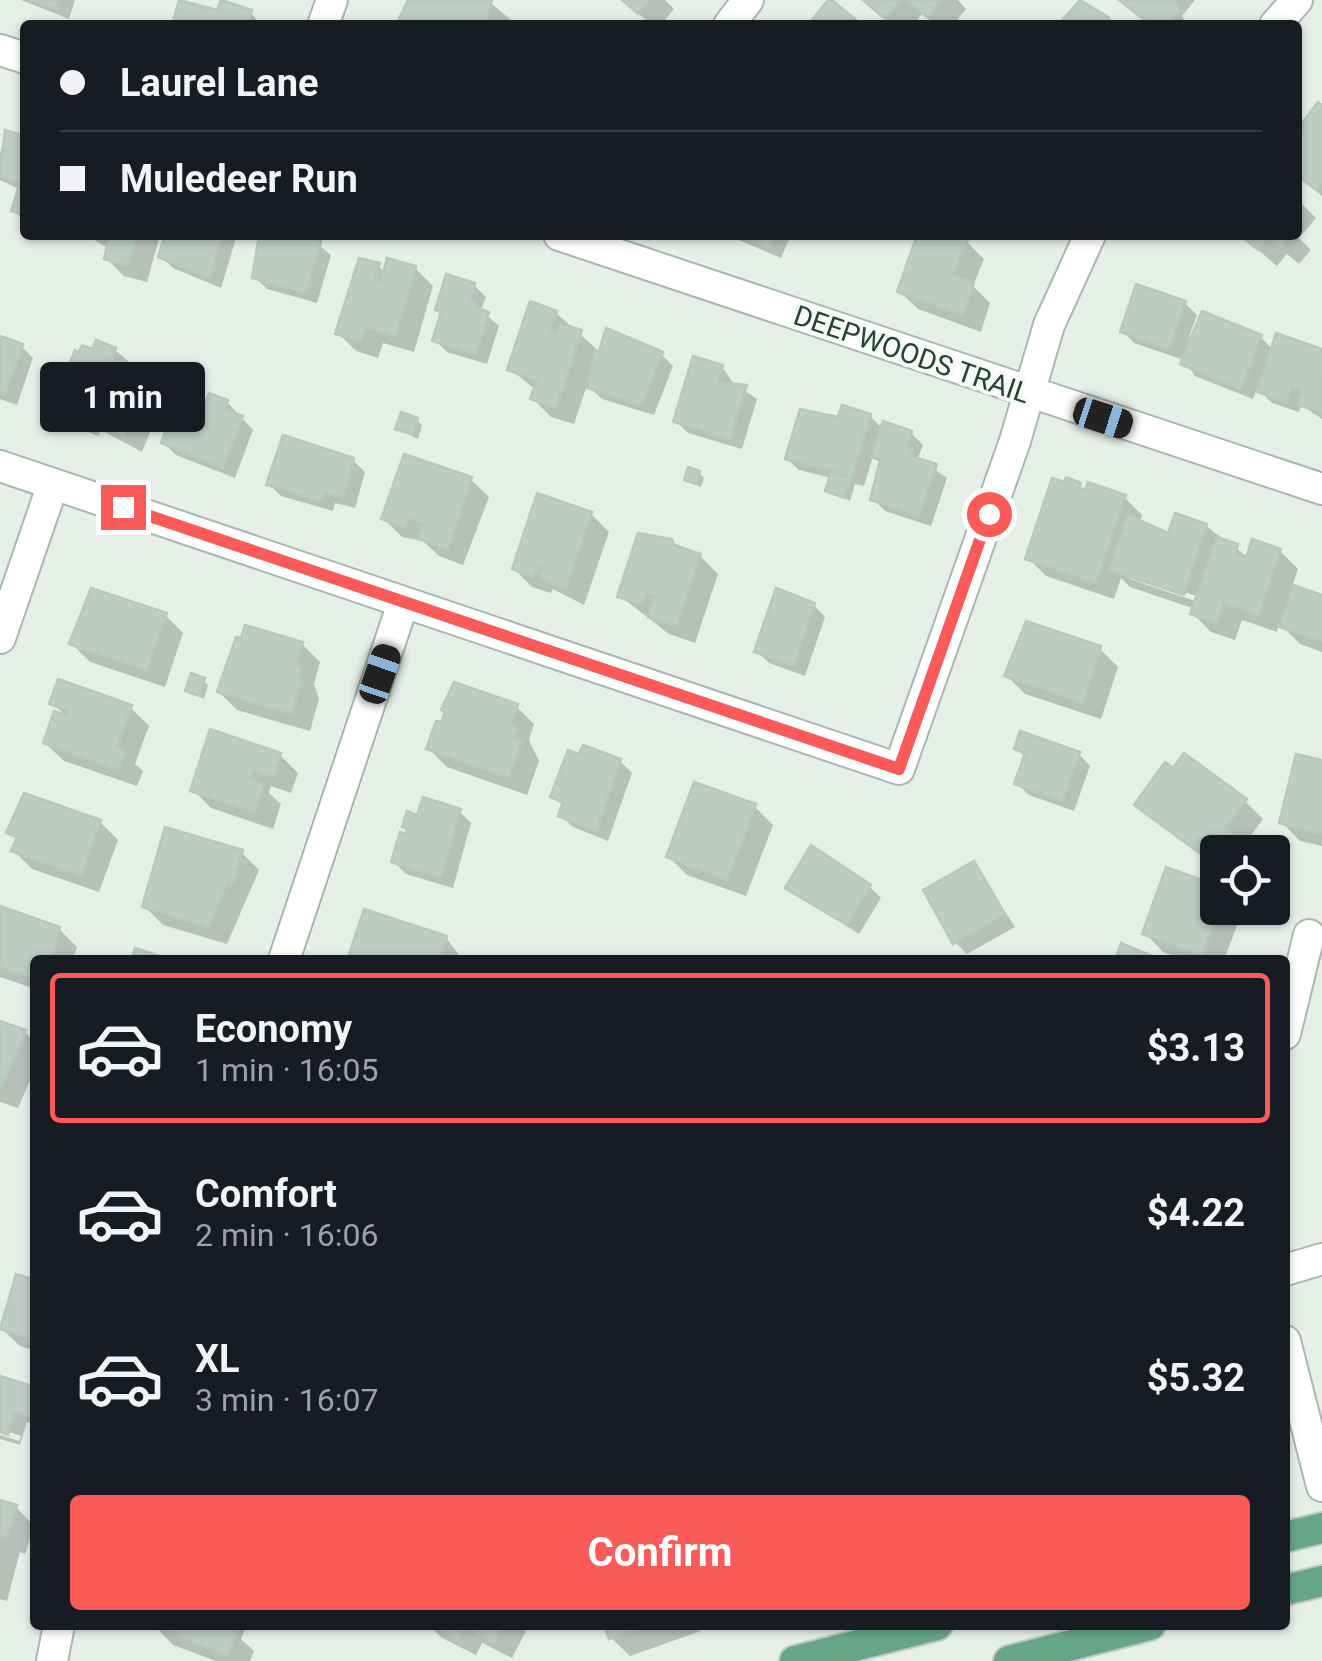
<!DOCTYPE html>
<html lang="en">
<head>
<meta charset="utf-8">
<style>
	:root { --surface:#171b24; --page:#242831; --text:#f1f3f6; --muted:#9ea1a6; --line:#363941; --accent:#fa5a58 }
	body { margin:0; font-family:Roboto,sans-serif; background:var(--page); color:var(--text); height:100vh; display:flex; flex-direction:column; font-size:38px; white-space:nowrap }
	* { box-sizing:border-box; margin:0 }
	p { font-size:32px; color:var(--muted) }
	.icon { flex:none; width:55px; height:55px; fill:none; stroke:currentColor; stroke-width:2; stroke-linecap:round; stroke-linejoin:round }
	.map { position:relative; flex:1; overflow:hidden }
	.side { position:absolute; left:30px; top:955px; width:1260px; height:675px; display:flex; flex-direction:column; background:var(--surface); border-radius:10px; box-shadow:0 2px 8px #0004 }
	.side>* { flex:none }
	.hud { position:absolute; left:20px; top:20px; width:1282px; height:220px; border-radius:10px; box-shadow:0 2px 8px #0004; display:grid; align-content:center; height:220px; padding:0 40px; background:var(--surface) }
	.fabs { position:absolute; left:1200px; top:835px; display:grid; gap:20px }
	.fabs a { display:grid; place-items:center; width:90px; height:90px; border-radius:10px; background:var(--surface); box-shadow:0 2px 8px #0004; font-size:50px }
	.end { position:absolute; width:45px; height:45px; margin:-22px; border:12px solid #fa5a58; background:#fff; box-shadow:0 0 0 5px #fff }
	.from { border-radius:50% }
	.bubble { position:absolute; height:70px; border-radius:10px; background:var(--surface); box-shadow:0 2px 8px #0004; font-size:32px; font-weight:700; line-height:70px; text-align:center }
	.car { position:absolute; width:30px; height:60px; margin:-30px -15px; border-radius:12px; box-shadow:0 0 8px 2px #0007; background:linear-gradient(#222 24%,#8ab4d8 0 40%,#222 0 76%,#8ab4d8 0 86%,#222 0) }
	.hud b { display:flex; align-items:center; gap:35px; height:95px; font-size:38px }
	.hud b+b { border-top:2px solid var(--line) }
	.hud i { width:25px; height:25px; background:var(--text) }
	ul { padding:18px 0 0; list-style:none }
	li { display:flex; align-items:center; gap:30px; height:150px; margin:0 20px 15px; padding:0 20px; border:5px solid transparent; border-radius:10px }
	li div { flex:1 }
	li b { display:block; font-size:38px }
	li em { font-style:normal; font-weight:700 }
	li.selected { border-color:var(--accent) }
	li>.icon { width:90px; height:90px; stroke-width:1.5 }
	.cta { display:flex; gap:20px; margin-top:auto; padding:20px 40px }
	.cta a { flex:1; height:115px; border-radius:10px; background:var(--accent); color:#fff; font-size:40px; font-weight:700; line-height:115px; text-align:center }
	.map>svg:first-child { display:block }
</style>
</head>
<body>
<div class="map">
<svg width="1322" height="1661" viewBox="0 0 1322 1661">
	<rect width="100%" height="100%" fill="#e5efe8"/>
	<g fill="#0003" fill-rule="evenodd">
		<polygon points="21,0 75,0 69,19"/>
		<polygon points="410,0 487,0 510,19 508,25 400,25"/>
		<polygon points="622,0 665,0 674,9 661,25 652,25"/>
		<polygon points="866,0 958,0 966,9 953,25 936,25 922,14 913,25 893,25"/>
		<polygon points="1121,0 1195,0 1182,16 1188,25 1151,25"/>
		<polygon points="250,12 261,25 175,25 219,14"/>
		<polygon points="1322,108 1322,196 1298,177 1298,139"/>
		<polygon points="6,133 25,139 25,221 14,211 21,190 0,180 0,153"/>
		<polygon points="1298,200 1316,218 1299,238 1311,250 1299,264 1287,254 1277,266 1241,235 1298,235"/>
		<polygon points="87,235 160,235 147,282 124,276 106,258 109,249"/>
		<polygon points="167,235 237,235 221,288 173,268 161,257"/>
		<polygon points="267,235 306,235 331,255 317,303 267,289 255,277"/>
		<polygon points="727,235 791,235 781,258"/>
		<polygon points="919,235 950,235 966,241 984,259 973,286 990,303 981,332 918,309 899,291"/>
		<polygon points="378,266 386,273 415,268 433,286 414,352 383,343 378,358 356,351 338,333"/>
		<polygon points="474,285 486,297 481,310 499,326 487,364 447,352 435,340 443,315 438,309"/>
		<polygon points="1185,303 1197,315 1189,337 1193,339 1261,337 1273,350 1278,336 1322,351 1322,419 1301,405 1299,412 1272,403 1257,388 1253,399 1195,376 1184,360 1134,343 1123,331"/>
		<polygon points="556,313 601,353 661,354 673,366 654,415 602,399 587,385 574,424 551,417 533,399 536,390 510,369"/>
		<polygon points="0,340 21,346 33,358 17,405 0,399"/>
		<polygon points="115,350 166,393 142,452 101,430 98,436 73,426 54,408 94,352"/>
		<polygon points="722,367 733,383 757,399 742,449 688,433 676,421"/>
		<polygon points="227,402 253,430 235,478 176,455 164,443 207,406"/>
		<polygon points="870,416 883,429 911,433 923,445 918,458 947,478 931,526 885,511 873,499 881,464 873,456 864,486 855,484 850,501 827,490 831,478 799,470 787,459 840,420"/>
		<polygon points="417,420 422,425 418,439 398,429"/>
		<polygon points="353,460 365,472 355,508 335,503 333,511 281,496 269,484"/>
		<polygon points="699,473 704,478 701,487 686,479"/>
		<polygon points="470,479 489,497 463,565 439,556 423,541 402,537 384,519"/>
		<path d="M 1079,485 L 1086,492 L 1124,497 L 1142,515 L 1140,523 L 1170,537 L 1206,526 L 1249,558 L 1280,551 L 1298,569 L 1292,587 L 1322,598 L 1322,652 L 1300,644 L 1279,623 L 1277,632 L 1242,620 L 1235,640 L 1211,632 L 1193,614 L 1195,609 L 1130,587 L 1121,578 L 1114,599 L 1046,576 L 1028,558 ZM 1130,574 L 1196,596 L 1195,601 L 1130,579 Z"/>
		<polygon points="591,514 609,532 584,605 553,589 551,593 532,587 514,569"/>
		<polygon points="670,541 700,556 718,574 695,643 669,634 620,596"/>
		<polygon points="814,605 825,617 805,676 769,663 757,651"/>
		<polygon points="165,615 183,633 165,687 90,662 72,644"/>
		<polygon points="302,644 320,662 314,684 319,699 310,731 237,710 219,692"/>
		<polygon points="1100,649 1118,667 1101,719 1025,694 1007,676"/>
		<polygon points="203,680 208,685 204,699 188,691"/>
		<polygon points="52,703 131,708 149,726 135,764 143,771 137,786 64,761 45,743 68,718"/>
		<polygon points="516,706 534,724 529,740 539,761 527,795 447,767 429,749"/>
		<polygon points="1017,749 1079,754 1090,766 1074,811 1029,795 1017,783 1026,758"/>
		<polygon points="280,755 298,773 291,793 271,786 269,793 281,804 273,829 211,808 193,790"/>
		<polygon points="581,757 620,761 632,773 608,841 573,827 561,816 564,807 553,796"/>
		<polygon points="1322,762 1322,846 1300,841 1282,823"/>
		<polygon points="1245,801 1263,819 1243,846 1249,852 1218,852 1218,868 1137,804"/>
		<polygon points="755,807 773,825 746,896 687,875 669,857"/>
		<polygon points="459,811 471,823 453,888 406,874 394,862 419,818"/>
		<polygon points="100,822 118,840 99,892 32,869 14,851 18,841 9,833"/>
		<polygon points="241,852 259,870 227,944 163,925 145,907"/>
		<polygon points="974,864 1015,927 967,954 955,942"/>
		<polygon points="869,886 881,898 859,934 788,887"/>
		<polygon points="1218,908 1243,910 1224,960 1186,960 1163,952 1145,933"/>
		<polygon points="0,909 59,929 77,947 73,960 35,960 35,989 0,977"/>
		<polygon points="446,938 463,960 350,960"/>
		<polygon points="0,1024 25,1032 35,1042 35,1069 18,1108 0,1102"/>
		<polygon points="35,1284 35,1351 20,1346 1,1328"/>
		<polygon points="0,1378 35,1389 35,1425 27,1422 20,1445 0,1439 0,1435 19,1441 21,1436 0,1429"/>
		<polygon points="0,1502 16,1507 34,1526 25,1554 20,1552 7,1601 0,1599"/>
		<polygon points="247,1625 241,1639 254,1651 250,1661 216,1661 173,1645 155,1626"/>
		<polygon points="429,1625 529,1625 512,1658 482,1643 476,1655 442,1638"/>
		<polygon points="607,1625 698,1625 701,1631 630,1656 611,1638"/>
	</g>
	<g fill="#bdcdc3" stroke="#b7c9bd" stroke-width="2.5">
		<polygon points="30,0 60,0 57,9"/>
		<polygon points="179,0 217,10 221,0 252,10 247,25 172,25"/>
		<polygon points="408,0 492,0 485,25 396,25"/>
		<polygon points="622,0 649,0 638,14"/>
		<polygon points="828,0 832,0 862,25 808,25"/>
		<polygon points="863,0 901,0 885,19"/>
		<polygon points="906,0 941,0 927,17"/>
		<polygon points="1080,0 1108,17 1113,25 1058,25"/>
		<polygon points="1119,0 1174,0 1180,10 1168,25 1160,25 1151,18 1147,22"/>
		<polygon points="1318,102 1322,105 1322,182 1316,190 1298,176 1298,136 1302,131 1298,128"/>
		<polygon points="5,130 25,136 25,215 11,211 20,183 0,177"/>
		<polygon points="99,235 137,235 129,266 104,259 109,238"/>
		<polygon points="165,235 222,235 210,278 158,257"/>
		<polygon points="265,235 299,235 321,241 306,293 252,278 258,242"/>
		<polygon points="738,235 775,235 769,248"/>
		<polygon points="917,235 968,239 953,275 974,283 963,315 897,292"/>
		<polygon points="1240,235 1291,235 1280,248 1268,238 1258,250"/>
		<polygon points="359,258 380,263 375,279 381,281 387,258 416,266 396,336 365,327 361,341 335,334"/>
		<polygon points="446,274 475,283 470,300 476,302 475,307 489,312 476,354 432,341 441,312 435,310"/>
		<polygon points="1136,284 1186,301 1170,349 1120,332"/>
		<polygon points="530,301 557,311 550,333 556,335 560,323 582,330 556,408 530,399 537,380 507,370"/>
		<polygon points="1202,311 1262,335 1241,389 1180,364"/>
		<polygon points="606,328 663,352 642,405 587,388 594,352 599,351"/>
		<polygon points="1276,333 1322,349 1321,412 1297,405 1302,390 1292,387 1287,402 1257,392"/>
		<polygon points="0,336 23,344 5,395 0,393"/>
		<polygon points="96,340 116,348 111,360 149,373 124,436 92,423 94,418 83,413 80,420 52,408 75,350 79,352 82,345 93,349"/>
		<polygon points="693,356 723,365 719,382 747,385 730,439 673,422"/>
		<polygon points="180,393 205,403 209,393 228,400 225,409 243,416 223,468 161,443"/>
		<polygon points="842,405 871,414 852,476 785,459 800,409 838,417"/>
		<polygon points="401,412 418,418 413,435 395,429"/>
		<polygon points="883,421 912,431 907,447 913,449 911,456 937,464 919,516 870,500 880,460 871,457"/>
		<polygon points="283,435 354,458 343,498 324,492 322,501 266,485"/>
		<polygon points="404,454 472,477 448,549 418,539 423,523 407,518 405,527 381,519"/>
		<polygon points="688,467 700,471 696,484 684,480"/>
		<polygon points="831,472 851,478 844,498 825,491"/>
		<polygon points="1066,477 1081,483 1079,488 1085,490 1088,482 1126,495 1096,583 1025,559 1052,478 1064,482"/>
		<polygon points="537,493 592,512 566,588 539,579 543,569 537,567 533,577 512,569"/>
		<polygon points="1175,513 1207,524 1184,595 1109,570 1128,515 1168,533"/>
		<polygon points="638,533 672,539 674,545 701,554 677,626 648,617 655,596 647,593 643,605 617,597"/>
		<polygon points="1217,537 1238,544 1235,555 1246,558 1252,539 1281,549 1259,615 1224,603 1217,623 1190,614"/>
		<polygon points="1293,585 1322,595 1322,641 1279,627"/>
		<polygon points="91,588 167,613 147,670 69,644"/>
		<polygon points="776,588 815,603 794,666 754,652"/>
		<polygon points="1026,621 1101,646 1083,703 1004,676"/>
		<polygon points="245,625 303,642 296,666 301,667 298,678 302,679 292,714 217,692 236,637 241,638"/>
		<polygon points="191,673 205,678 199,696 185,691"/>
		<polygon points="58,679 132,705 117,748 126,751 119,770 43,743 54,711 66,715 67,710 49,704"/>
		<polygon points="454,682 518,704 511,723 517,726 513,738 522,741 509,778 426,749 436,721 441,722 445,712 441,710"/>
		<polygon points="210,729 281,753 273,777 253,770 249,779 264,784 255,812 190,791"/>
		<polygon points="1020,731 1080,752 1062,801 1014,784 1025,753 1014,749"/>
		<polygon points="583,745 621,759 596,831 558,816 563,802 550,797 568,750 579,754"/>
		<polygon points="1184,753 1247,799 1225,828 1237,837 1226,852 1218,852 1217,866 1134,805 1165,762 1173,768"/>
		<polygon points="1296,754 1322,760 1322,834 1279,823"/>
		<polygon points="694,782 756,804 728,880 666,857"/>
		<polygon points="24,793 101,820 81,876 11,851 17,837 6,833"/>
		<polygon points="423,797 461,809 441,878 391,862 400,832 405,834 407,829 402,827 407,811 417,815"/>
		<polygon points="165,827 243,850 233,883 228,882 209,927 142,907"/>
		<polygon points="811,845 871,885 847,925 785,888"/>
		<polygon points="974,861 1005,914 953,944 923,890"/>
		<polygon points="1166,867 1218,886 1219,908 1202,956 1142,934"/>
		<polygon points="0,906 60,927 51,960 35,960 35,979 0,967"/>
		<polygon points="364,909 447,936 439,960 347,960"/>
		<polygon points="1121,943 1162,960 1115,960"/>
		<polygon points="135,948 172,960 131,960"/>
		<polygon points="0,1021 26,1030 0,1091"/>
		<polygon points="16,1274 35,1280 35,1340 0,1329"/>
		<polygon points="0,1376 35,1387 35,1418 15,1412 8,1435 0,1432"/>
		<polygon points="0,1500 17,1505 7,1537 2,1536 0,1541"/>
		<polygon points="153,1625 222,1625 237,1631 227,1656"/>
		<polygon points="430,1625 502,1625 494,1642 464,1627 458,1639"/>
		<polygon points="604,1625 650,1625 609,1639"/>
	</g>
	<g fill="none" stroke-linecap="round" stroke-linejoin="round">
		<defs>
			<g id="minor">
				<polyline points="323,25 332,0"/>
				<polyline points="729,25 748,0"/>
				<polyline points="1275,25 1297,0"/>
				<polyline points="0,50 25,58"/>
				<polyline points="559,235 1322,489"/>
				<polyline points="0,466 899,769 1015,441 1049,325 1090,235"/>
				<polyline points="0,638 53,484"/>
				<polyline points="284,960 403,603"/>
				<polyline points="1285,1034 1309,935"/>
				<polyline points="1285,1270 1322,1259"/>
				<polyline points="1285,1341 1322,1486"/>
				<polyline points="52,1661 59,1625"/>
			</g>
			<g id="major">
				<polyline points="1285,1537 1322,1528"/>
				<polyline points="1285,1590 1322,1581"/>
				<polyline points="795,1661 937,1625"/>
				<polyline points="1009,1661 1150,1625"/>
			</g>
		</defs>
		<use href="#minor" stroke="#a7b8ae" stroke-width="34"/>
		<use href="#major" stroke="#c1cac6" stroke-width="34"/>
		<use href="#minor" stroke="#fff" stroke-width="30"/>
		<use href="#major" stroke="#67a788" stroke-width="30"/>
	</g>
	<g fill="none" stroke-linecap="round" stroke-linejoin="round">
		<polyline stroke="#fa5a58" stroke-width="12" points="123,507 899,769 989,514"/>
	</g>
	<g text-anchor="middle" stroke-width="8" stroke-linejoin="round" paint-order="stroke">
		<g font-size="28" fill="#224333" stroke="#f6fbf7">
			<text transform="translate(912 354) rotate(19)" y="10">DEEPWOODS TRAIL</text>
		</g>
	</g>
</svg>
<div class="fabs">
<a><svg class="icon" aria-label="locate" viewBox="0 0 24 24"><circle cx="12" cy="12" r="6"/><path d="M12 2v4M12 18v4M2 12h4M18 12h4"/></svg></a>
</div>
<i class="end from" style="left:989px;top:514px"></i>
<i class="end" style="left:123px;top:507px"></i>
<div class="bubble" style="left:40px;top:362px;width:165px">1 min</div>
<i class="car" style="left:1103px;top:418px;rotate:108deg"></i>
<i class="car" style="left:380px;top:674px;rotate:19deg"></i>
<div class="hud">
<b><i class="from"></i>Laurel Lane</b>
<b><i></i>Muledeer Run</b>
</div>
<section class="side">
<ul>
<li class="selected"><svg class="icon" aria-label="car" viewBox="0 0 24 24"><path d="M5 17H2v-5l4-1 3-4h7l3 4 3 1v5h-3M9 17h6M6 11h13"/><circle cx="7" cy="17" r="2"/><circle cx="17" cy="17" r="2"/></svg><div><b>Economy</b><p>1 min · 16:05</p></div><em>$3.13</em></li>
<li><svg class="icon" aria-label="car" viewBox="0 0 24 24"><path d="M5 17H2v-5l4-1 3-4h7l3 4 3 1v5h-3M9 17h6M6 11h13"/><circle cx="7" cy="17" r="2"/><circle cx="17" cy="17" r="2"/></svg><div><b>Comfort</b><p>2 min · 16:06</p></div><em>$4.22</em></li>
<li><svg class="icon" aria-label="car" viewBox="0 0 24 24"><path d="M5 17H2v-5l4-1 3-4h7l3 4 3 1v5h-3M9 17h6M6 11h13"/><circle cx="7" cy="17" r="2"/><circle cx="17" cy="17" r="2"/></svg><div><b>XL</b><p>3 min · 16:07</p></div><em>$5.32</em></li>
</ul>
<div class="cta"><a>Confirm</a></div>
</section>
</div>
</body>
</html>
